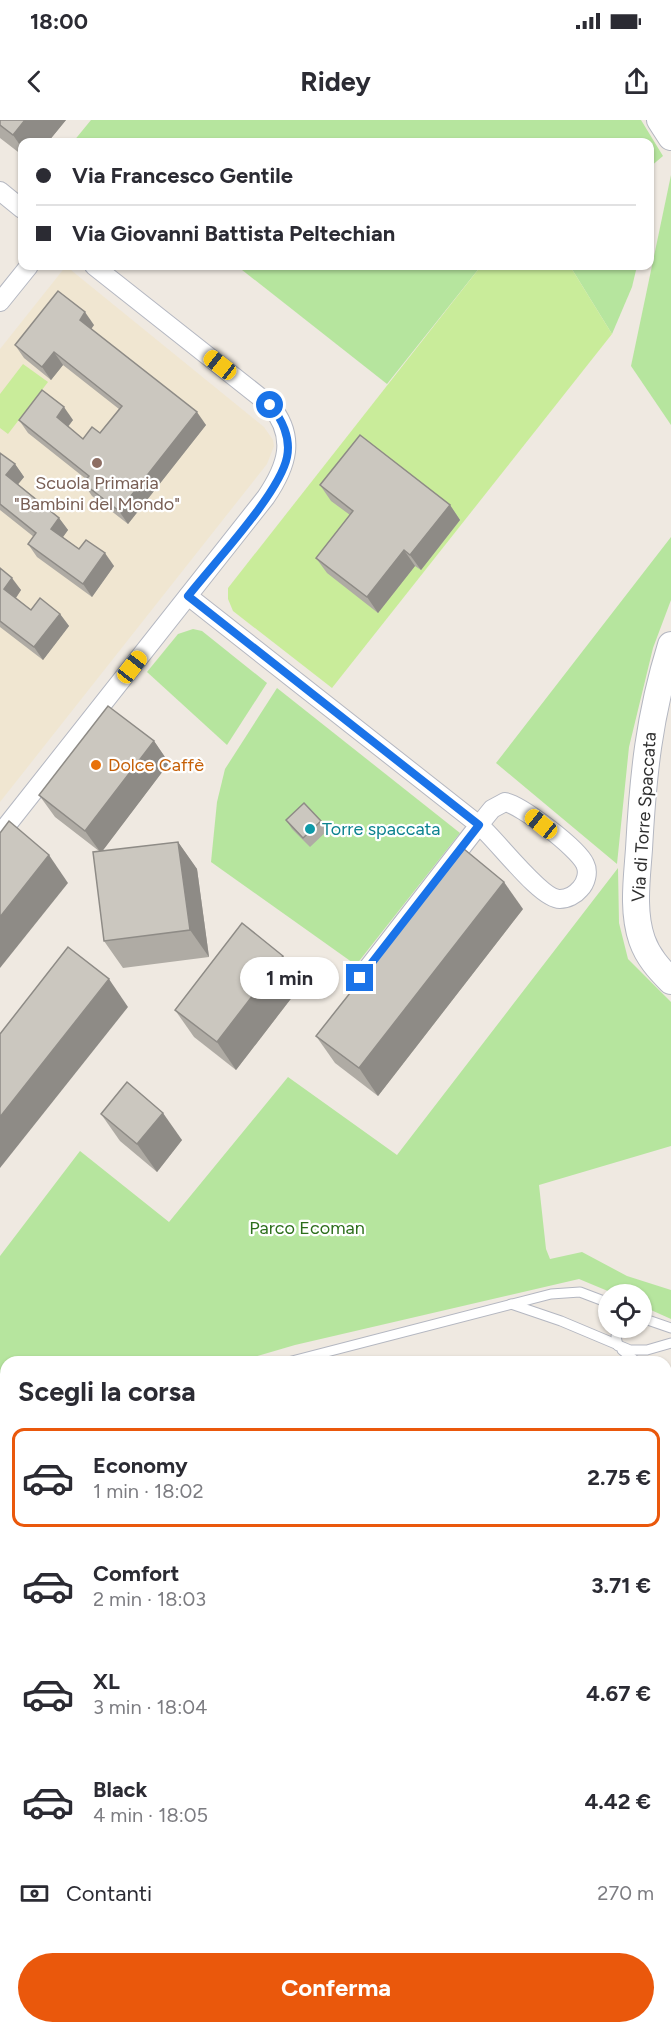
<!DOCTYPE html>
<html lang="it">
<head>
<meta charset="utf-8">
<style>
	:root { --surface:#fff; --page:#f7f7f7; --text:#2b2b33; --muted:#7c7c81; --line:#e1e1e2; --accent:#ea580c }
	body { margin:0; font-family:Figtree,sans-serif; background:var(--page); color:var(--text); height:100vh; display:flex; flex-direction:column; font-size:22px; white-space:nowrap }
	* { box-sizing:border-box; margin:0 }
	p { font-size:20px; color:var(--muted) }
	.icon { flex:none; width:33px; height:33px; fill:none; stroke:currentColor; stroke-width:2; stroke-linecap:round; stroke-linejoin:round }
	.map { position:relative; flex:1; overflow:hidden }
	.panel { position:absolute; left:0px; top:1236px; width:672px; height:678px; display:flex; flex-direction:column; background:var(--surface); border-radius:18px 18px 0 0; box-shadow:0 2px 4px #0004 }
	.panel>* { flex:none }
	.hud { position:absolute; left:18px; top:18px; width:636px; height:132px; border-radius:12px; box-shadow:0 2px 4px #0004; display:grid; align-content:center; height:132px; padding:0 18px; background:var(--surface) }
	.buttons { position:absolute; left:598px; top:1164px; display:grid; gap:12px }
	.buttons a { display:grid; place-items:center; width:54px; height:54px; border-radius:50%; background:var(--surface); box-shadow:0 2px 4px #0004; font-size:30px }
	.end { position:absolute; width:27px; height:27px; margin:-14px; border:8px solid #1a73e8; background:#fff; box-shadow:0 0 0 3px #fff }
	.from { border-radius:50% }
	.bubble { position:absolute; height:42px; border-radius:21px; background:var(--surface); box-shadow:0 2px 4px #0004; font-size:20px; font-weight:700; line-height:42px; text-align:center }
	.car { position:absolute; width:18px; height:36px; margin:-18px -9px; border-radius:8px; box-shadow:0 0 4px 2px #0007; background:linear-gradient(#f5c518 24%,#345 0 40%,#f5c518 0 76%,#345 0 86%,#f5c518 0) }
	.hud b { display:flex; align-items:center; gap:21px; height:57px; font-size:22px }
	.hud b+b { border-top:2px solid var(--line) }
	.hud i { width:15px; height:15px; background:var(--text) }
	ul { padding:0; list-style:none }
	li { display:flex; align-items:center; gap:18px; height:99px; margin:0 12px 9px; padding:0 6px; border:3px solid transparent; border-radius:12px }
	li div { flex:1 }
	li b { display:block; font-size:22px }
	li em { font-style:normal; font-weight:700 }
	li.active { border-color:var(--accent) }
	li>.icon { width:54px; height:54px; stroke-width:1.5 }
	h2 { padding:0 18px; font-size:27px; line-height:72px }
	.pay { display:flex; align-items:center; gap:15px; height:66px; padding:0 18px; font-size:22px }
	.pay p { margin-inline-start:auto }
	.action { display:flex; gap:12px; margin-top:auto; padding:12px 18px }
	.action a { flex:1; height:69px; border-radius:36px; background:var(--accent); color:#fff; font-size:24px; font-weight:700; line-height:69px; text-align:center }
	.status { display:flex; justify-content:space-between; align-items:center; height:42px; padding:0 30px; background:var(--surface); direction:ltr }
	.status svg { height:16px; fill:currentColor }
	header { display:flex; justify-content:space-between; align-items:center; height:78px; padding:0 18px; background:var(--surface); font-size:27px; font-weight:700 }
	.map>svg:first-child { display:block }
</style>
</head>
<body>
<div class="status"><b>18:00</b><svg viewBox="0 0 49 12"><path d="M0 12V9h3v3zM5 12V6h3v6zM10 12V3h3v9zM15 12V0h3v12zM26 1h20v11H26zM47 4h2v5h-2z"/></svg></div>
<header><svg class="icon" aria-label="back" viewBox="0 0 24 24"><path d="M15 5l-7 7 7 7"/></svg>Ridey<svg class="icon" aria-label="share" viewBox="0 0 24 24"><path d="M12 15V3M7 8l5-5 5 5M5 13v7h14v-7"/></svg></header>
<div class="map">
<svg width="671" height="1914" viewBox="0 0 671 1914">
	<rect width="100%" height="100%" fill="#efe9e1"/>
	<polygon fill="#f0e6d1" points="66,146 264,307 273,320 274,326 267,344 0,682 0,229"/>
	<g fill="#b6e59e">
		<polygon points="91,0 641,0 663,36 650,47 650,22 73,22"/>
		<polygon points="671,55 671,305 631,246"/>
		<polygon points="237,146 481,146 387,264"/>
		<polygon points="570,146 637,146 632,167 612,214"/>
		<polygon points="671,417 671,480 653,528 629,627 617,744 496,643"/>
		<polygon points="193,509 202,511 267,563 227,625 147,552 178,514"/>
		<polygon points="277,568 460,713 356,845 211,742 217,682 225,649"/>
		<polygon points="618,748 619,803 628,839 671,882 671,1026 539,1065 546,1129 550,1139 582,1132 627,1156 671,1170 671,1199 642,1186 642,1174 615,1174 579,1159 295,1225 237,1242 6,1242 6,1333 0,1336 0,1136 80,1031 169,1102 288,957 397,1035"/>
	</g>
	<g fill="#c9ec9a">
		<polygon points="481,146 570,146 612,214 332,568 233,491 228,479 228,468"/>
		<polygon points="23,244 48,262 8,314 0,308 0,274"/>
	</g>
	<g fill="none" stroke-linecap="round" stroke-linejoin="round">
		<defs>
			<g id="lane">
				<polyline points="511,1184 561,1201 630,1230 647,1230 671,1223"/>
				<polyline points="642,1198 671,1208"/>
				<polyline points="618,1226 616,1216 620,1208"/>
				<polyline points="622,1230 637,1242"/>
				<polyline points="288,1242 551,1174 580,1172 609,1183"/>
				<polyline points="666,1256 671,1258"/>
				<polyline points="0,1352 6,1350"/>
				<polyline points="666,1358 671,1356"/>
				<polyline points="666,1593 671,1591"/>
				<polyline points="666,1638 671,1636"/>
				<polyline points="666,1668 668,1667"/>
				<polyline points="86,1908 88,1914"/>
				<polyline points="461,1908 464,1914"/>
				<polyline points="493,1908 496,1914"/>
			</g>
			<g id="street">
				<polyline points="0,71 22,89"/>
				<polyline points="0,182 29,146"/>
				<polyline points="188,476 479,705 360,858"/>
				<path d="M 505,682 C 521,685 578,728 585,744 C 589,752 586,763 580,769 C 575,775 567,779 560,779 C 541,780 497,720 479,705 L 492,689 Z"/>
				<path d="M 0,714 L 266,377 C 287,346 297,317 270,285 L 94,146"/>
			</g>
			<g id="secondary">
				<polyline points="660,0 671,17"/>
				<path d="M 671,525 C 649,596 643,655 639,729 C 637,758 632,791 642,820 C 648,837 659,849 671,861"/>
				<polyline points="0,1903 5,1914"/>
			</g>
		</defs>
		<use href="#lane" stroke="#b4b7c1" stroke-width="11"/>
		<use href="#street" stroke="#b4b7c1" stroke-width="20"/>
		<use href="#secondary" stroke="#b4b7c1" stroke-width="28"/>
		<use href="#lane" stroke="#fff" stroke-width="9"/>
		<use href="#street" stroke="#fff" stroke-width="18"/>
		<use href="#secondary" stroke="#fff" stroke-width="26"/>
	</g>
	<g fill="#afaba4">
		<polygon points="0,0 66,0 48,22 22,22 22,35 0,18"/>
		<polygon points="94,205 91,209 206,305 128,404 92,376 83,363 86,359 28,313 19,300 73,300 68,307 83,319 100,313 119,289 63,245 51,260 24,238 15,225"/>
		<polygon points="0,333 15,344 24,357 18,364 59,398 68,410 63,417 79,429 114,446 92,477 37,437 28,424 34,417 0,390"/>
		<polygon points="320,365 450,385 460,400 421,450 415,446 378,493 327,453 316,438 350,395 331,381"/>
		<polygon points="0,448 21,470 16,478 31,490 60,494 69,506 43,540 0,507"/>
		<polygon points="154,621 169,643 102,731 178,722 197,749 209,837 123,848 104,821 99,731 55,697 39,675"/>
		<polygon points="286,700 321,701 328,710 310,727 292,709"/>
		<polygon points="523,789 378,976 335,943 316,916"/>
		<polygon points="303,863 236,950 194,917 175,890"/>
		<polygon points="101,994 182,1020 157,1052 120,1021"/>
		<polygon points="671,1402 671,1564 666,1566 666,1404"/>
		<polygon points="6,1603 6,1631 0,1634 0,1605 1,1606"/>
		<polygon points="671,1703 671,1902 666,1904 666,1706"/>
		<polygon points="6,1708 6,1783 0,1785 0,1711"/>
		<polygon points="520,1908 658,1908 644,1914 523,1914"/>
	</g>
	<g fill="#8e8b86">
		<polygon points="25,0 66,0 48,22 22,22 22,28 13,15"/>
		<polygon points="85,192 94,205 89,212 80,200"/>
		<polygon points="54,232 63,245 51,260 42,247"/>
		<polygon points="64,287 73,300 65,310 57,297"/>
		<polygon points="197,292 206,305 128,404 119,391"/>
		<polygon points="15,344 24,357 15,368 6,355"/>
		<polygon points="450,385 460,400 421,450 410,435"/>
		<polygon points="59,398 68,410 60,421 51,409"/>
		<polygon points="404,430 415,446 378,493 367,477"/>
		<polygon points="105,433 114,446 92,477 83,464"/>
		<polygon points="12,458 21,470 13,482 4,469"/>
		<polygon points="60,494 69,506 43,540 34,527"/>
		<polygon points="154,621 169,643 101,733 85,711"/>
		<polygon points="178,722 197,749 209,837 190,810"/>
		<polygon points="49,735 68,763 0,848 0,797"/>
		<polygon points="504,762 523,789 378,976 359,948"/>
		<polygon points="283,836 303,863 236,950 217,922"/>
		<polygon points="109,859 128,887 0,1048 0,997"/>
		<polygon points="163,993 182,1020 157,1052 137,1024"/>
		<polygon points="382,1908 385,1908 387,1914 385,1914"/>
	</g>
	<g fill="#cbc7bf" stroke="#8e8b86" stroke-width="1.5">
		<polygon points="0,0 25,0 13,15 0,5"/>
		<polygon points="58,171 85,192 80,200 197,292 119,391 83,363 89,356 19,300 42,270 64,287 57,297 83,319 92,307 100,313 122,286 54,232 42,247 15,225"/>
		<polygon points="360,315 450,385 410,435 404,430 367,477 316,438 353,391 320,365"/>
		<polygon points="0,333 15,344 6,355 59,398 51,409 79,429 86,420 105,433 83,464 28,424 36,413 0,384"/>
		<polygon points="0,448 12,458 4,469 31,490 40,478 60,494 34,527 0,501"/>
		<polygon points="108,586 154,621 85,711 39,675"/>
		<polygon points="304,683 321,701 303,718 286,700"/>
		<polygon points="9,701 49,735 0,797 0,713"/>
		<polygon points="178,722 190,810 104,821 93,732"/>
		<polygon points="464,729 504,762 359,948 316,916"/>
		<polygon points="242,803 283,836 217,922 175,890"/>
		<polygon points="68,827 109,859 0,997 0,914"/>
		<polygon points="127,962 163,993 137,1024 101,994"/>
		<polygon points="671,1402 671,1550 666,1552 666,1404"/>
		<polygon points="6,1603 6,1625 0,1628 0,1606"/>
		<polygon points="671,1703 671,1883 666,1885 666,1706"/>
		<polygon points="6,1708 6,1766 0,1768 0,1711"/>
		<polygon points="148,1908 382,1908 385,1914 150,1914"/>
		<polygon points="520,1908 615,1908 602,1914 523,1914"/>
	</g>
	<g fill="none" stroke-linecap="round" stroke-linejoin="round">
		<path stroke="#1a73e8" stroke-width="8" d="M 270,285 C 282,299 291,318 287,337 C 280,373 213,444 188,476 L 479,705 L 360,858"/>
	</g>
	<circle fill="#8d6e63" stroke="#fff" stroke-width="2" cx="97" cy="343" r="6"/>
	<circle fill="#e8710a" stroke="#fff" stroke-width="2" cx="96" cy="645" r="6"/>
	<circle fill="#0f9aa8" stroke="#fff" stroke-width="2" cx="310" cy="709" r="6"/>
	<g text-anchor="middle" stroke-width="4.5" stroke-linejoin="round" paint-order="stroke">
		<g font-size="18" fill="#785e54" stroke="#fff">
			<text x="97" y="369">Scuola Primaria<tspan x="97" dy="21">"Bambini del Mondo"</tspan></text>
		</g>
		<g font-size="18" fill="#c56008" stroke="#fff" text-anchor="start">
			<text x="108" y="651">Dolce Caffè</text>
		</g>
		<g font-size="18" fill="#2e2e2e" stroke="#fff">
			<text transform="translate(644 697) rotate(-86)" y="6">Via di Torre Spaccata</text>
		</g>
		<g font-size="18" fill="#0d838f" stroke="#fff" text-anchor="start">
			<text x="322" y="715">Torre spaccata</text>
		</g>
		<g font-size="18" fill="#2c6e1b" stroke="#fff">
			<text x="307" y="1114">Parco Ecoman</text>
		</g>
	</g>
</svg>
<div class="buttons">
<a><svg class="icon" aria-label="locate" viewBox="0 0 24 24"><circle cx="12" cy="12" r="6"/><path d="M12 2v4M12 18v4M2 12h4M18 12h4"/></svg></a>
</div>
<i class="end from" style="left:270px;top:285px"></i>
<i class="end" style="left:360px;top:858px"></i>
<div class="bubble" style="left:240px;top:837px;width:99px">1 min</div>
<i class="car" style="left:220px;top:245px;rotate:308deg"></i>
<i class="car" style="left:132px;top:547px;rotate:38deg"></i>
<i class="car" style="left:541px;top:704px;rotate:309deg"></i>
<div class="hud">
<b><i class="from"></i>Via Francesco Gentile</b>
<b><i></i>Via Giovanni Battista Peltechian</b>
</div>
<section class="panel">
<h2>Scegli la corsa</h2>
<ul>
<li class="active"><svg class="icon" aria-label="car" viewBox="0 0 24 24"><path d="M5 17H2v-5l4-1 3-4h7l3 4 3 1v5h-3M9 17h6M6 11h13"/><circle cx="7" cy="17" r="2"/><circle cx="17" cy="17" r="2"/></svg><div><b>Economy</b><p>1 min · 18:02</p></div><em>2.75 €</em></li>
<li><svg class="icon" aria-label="car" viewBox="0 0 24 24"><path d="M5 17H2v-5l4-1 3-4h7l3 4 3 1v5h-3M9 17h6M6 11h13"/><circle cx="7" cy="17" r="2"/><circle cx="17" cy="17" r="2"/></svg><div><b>Comfort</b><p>2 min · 18:03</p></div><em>3.71 €</em></li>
<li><svg class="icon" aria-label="car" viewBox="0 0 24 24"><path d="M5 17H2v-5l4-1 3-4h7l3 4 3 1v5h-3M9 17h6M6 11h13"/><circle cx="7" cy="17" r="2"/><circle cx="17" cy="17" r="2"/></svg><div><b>XL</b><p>3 min · 18:04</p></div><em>4.67 €</em></li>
<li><svg class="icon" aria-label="car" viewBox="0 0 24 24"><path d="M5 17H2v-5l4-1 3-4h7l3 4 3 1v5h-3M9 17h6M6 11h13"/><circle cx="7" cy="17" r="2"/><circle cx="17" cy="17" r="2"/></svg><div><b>Black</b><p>4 min · 18:05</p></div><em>4.42 €</em></li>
</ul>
<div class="pay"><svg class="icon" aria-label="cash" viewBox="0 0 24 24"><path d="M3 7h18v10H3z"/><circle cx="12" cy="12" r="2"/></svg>Contanti<p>270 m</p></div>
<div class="action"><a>Conferma</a></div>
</section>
</div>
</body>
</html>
